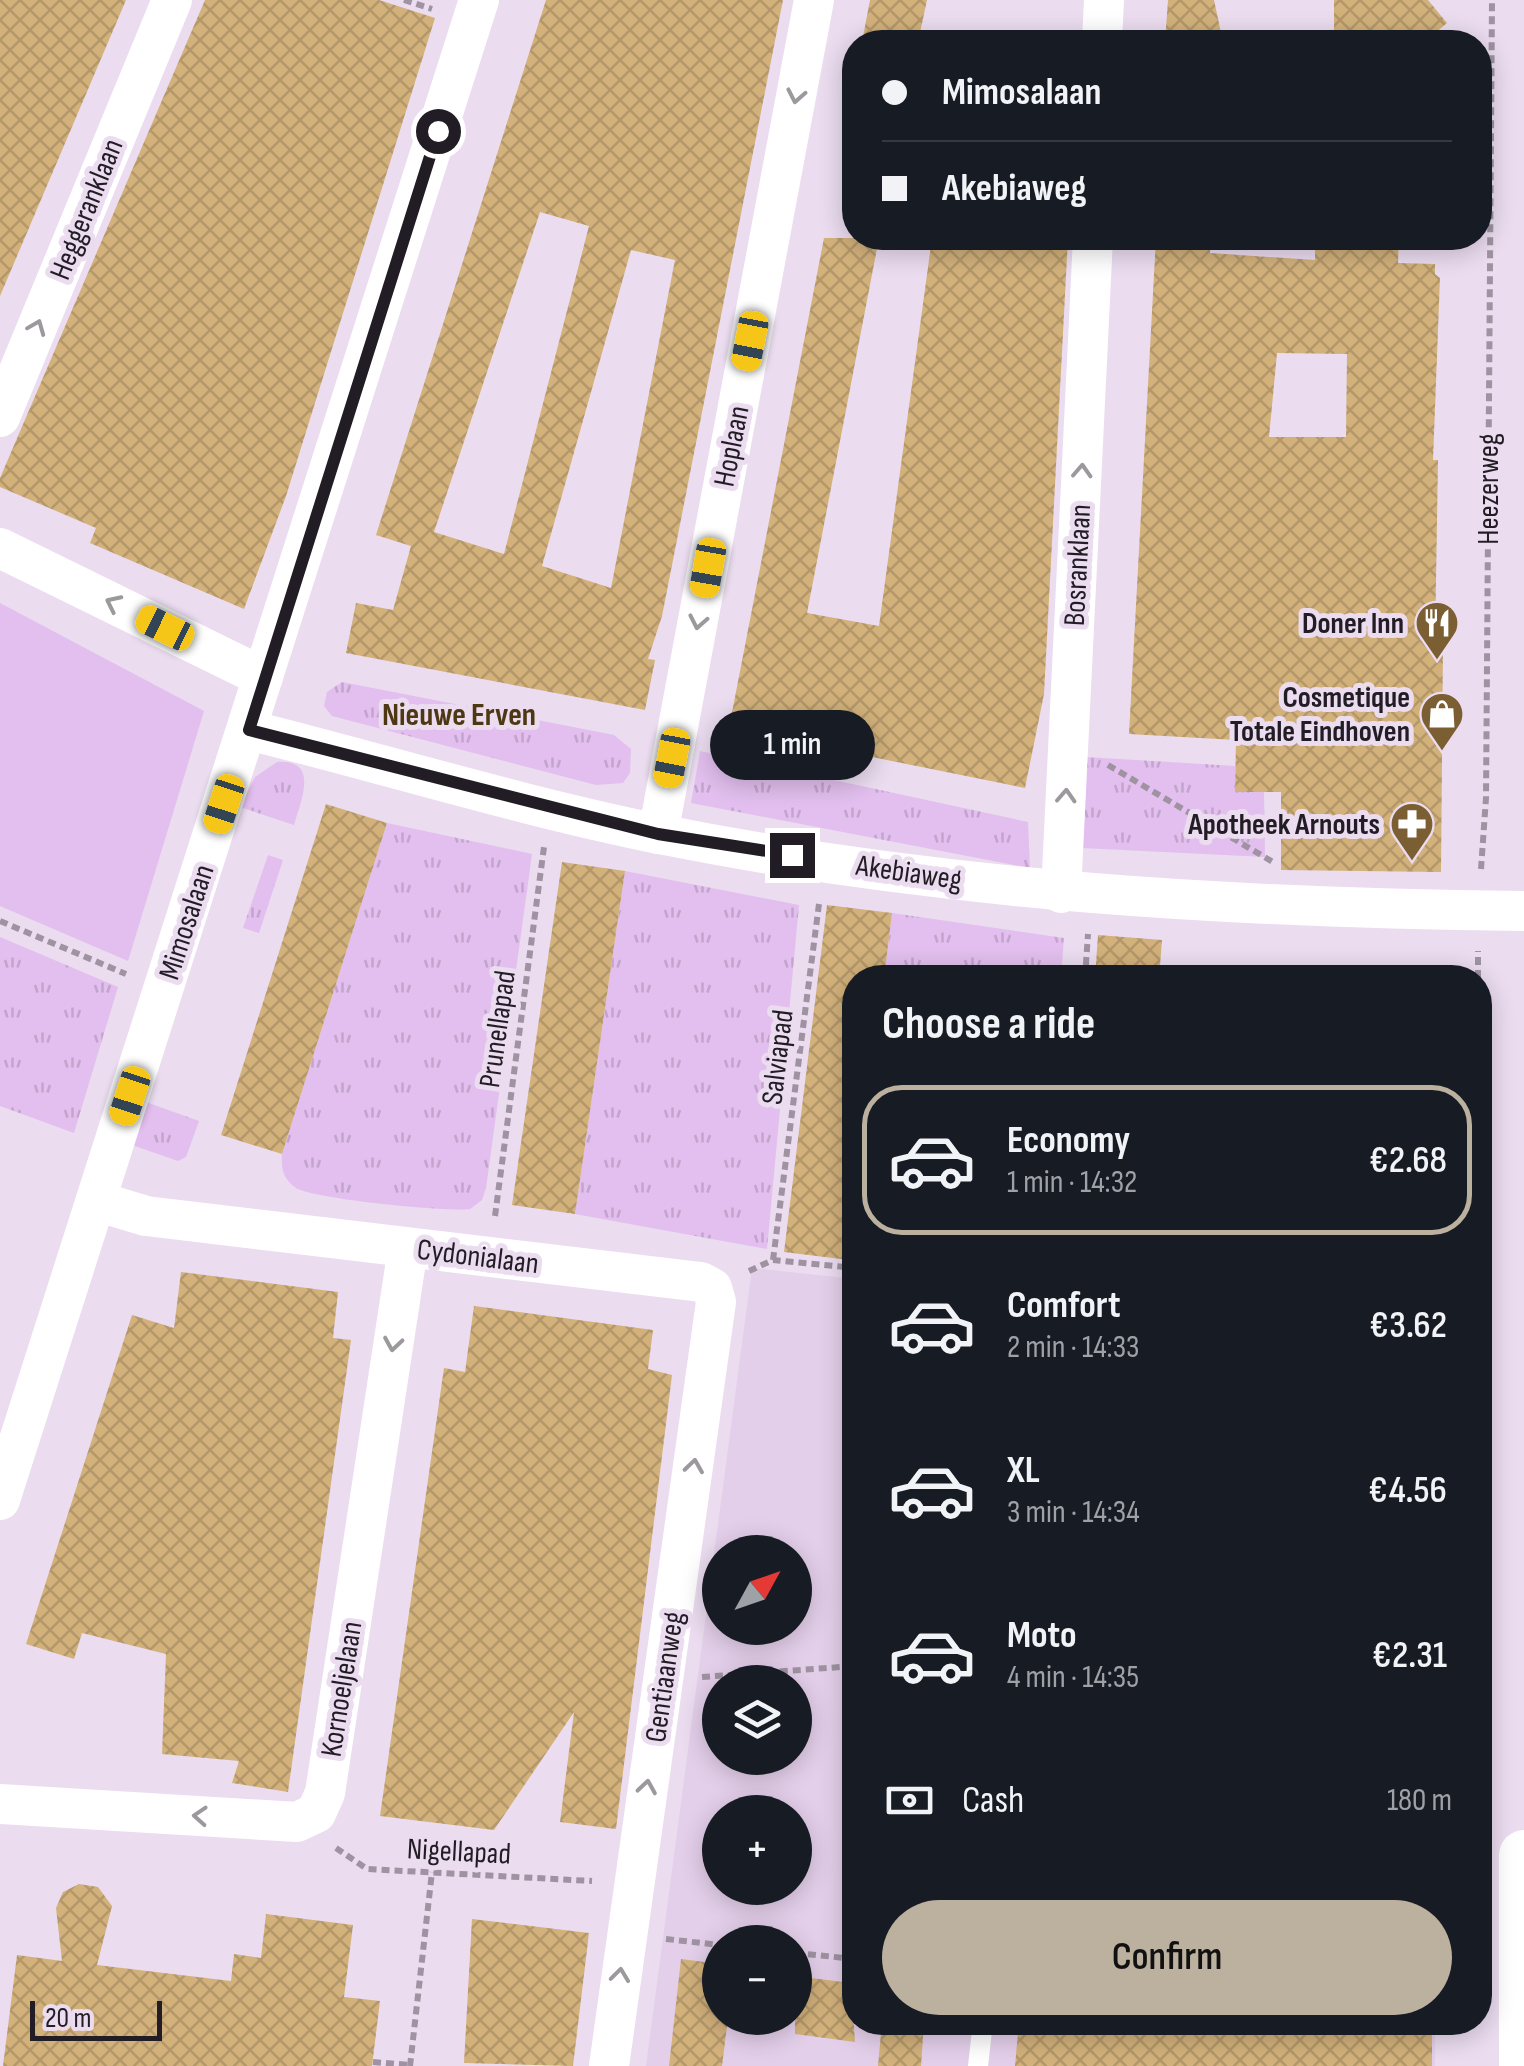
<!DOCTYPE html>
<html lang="en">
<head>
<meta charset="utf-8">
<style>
	:root { --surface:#171b24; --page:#20242c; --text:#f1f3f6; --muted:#9ea1a6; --line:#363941; --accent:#bcb09e }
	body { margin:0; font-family:"Sofia Sans Condensed",sans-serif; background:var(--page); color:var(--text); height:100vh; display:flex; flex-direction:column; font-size:38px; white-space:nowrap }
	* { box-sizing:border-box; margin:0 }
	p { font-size:32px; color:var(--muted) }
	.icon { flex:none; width:55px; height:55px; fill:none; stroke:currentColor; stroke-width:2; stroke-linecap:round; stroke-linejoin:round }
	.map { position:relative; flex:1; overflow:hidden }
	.sheet { position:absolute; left:842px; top:965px; width:650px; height:1070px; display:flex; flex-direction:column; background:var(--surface); border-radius:40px; box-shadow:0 5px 25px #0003 }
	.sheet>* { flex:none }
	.banner { position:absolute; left:842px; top:30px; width:650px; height:220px; border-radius:40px; box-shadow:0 5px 25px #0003; display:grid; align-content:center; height:220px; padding:0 40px; background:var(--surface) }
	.needle { width:65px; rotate:50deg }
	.tools { position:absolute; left:702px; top:1535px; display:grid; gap:20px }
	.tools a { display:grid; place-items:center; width:110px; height:110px; border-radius:50%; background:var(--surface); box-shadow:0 5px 25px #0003; font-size:50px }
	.scale { position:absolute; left:30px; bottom:25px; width:132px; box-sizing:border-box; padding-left:10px; border:5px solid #221d24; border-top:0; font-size:28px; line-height:35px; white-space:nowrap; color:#221d24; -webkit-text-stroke:8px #ebdcf0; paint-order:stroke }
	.end { position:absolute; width:45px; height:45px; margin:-22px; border:12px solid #221d24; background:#fff; box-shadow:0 0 0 5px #fff }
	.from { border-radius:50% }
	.bubble { position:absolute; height:70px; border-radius:35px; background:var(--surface); box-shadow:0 5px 25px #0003; font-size:32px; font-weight:600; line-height:70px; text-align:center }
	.car { position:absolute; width:30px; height:60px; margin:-30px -15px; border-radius:12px; box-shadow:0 0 8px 2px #0007; background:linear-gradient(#f5c518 24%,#345 0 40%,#f5c518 0 76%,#345 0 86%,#f5c518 0) }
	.banner b { display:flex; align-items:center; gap:35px; height:95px; font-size:38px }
	.banner b+b { border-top:2px solid var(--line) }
	.banner i { width:25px; height:25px; background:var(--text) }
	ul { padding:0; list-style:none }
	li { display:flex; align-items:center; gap:30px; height:150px; margin:0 20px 15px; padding:0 20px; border:5px solid transparent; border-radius:40px }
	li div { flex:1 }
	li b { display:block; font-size:38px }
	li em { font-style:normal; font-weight:600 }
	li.selected { border-color:var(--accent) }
	li>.icon { width:90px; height:90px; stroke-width:1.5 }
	h2 { padding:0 40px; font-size:45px; line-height:120px }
	.pay { display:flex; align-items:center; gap:25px; height:110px; padding:0 40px; font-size:38px }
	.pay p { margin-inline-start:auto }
	.cta { display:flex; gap:20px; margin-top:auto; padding:20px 40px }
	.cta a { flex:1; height:115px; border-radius:60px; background:var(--accent); color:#111; font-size:40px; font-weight:600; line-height:115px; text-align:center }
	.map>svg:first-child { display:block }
</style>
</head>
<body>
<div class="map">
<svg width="1524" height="2066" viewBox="0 0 1524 2066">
	<defs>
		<pattern id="grass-tufts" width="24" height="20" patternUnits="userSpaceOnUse" patternTransform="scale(2.5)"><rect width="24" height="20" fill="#e2bfee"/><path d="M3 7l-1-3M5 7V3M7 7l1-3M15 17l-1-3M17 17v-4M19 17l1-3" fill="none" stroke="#c2a4cc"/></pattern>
		<pattern id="building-cross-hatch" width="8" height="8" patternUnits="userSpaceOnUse" patternTransform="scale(2.5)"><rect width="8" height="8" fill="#d2b17b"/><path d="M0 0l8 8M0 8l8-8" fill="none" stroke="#b4986a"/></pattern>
	</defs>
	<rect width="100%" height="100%" fill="#ebdcf0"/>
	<path fill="#e4cfea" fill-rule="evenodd" d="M 752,1268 L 855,1279 L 855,2022 L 1435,2023 L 1435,2066 L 646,2066 ZM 720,1552 L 795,1552 L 795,1628 L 720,1628 ZM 720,1682 L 795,1682 L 795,1758 L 720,1758 ZM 720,1812 L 795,1812 L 795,1888 L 720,1888 ZM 720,1942 L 795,1942 L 795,2018 L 720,2018 Z"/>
	<g fill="url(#grass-tufts)">
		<polygon points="342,682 614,735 631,749 630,773 623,783 596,785 332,716 324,706 327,692"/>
		<polygon points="700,751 1028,822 1030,868 691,803"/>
		<polygon points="1086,757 1235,766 1235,791 1264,792 1265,857 1082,848"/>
		<path d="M 277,762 C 320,759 301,800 294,825 L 240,807 L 255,777 Z"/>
		<path d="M 387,823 L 532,854 L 486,1188 L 482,1200 L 470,1209 C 446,1212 314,1199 296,1188 C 283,1179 281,1169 282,1154 Z"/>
		<polygon points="268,855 283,860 259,933 243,928"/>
		<polygon points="625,871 799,905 767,1249 575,1214"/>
		<polygon points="892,913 1064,938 1061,977 884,978"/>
		<polygon points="0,937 118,987 74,1133 0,1106"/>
		<polygon points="146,1102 199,1121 186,1157 178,1161 132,1145"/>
	</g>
	<polygon fill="#e2bfee" points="0,603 204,711 128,961 0,906"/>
	<g fill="url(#building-cross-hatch)" fill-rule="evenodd">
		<polygon points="0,0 126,0 0,296"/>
		<polygon points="205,0 379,0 435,18 286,496 244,609 90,543 96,528 0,487 0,478"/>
		<path d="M 546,0 L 783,0 L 662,616 L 648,659 L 655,660 L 645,710 L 346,653 L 356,603 L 393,610 L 411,546 L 376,535 ZM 540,212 L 589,226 L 504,554 L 434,532 ZM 631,250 L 675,260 L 611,588 L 542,566 Z"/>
		<polygon points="870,0 927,0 918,42 862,42"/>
		<polygon points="1168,0 1214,0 1223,42 1165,42"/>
		<polygon points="1334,0 1428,0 1447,23 1427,40 1334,39"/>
		<polygon points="824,238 879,238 807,613 879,626 932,238 1068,238 1044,694 1025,788 729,728"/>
		<path d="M 1156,238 L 1211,238 L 1210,253 L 1315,260 L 1315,245 L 1348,246 L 1348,238 L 1399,238 L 1398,263 L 1435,264 L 1435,274 L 1440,278 L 1433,460 L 1438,460 L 1435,641 L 1443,641 L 1441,872 L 1281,870 L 1281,792 L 1235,792 L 1236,740 L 1129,734 ZM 1277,353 L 1347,354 L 1346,437 L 1269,437 Z"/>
		<polygon points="326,804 387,823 282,1154 221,1135"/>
		<polygon points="562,862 625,871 575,1214 512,1205"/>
		<polygon points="827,905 892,913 884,978 855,978 855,1209 849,1260 784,1252"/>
		<polygon points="1098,935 1162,940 1159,978 1095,978"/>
		<polygon points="181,1272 338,1292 333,1338 351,1340 288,1792 232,1783 239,1761 162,1754 166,1654 82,1633 74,1659 26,1644 132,1315 174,1328"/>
		<polygon points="474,1306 653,1330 648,1369 672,1375 616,1829 560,1822 574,1712 494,1830 380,1816 444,1368 465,1372"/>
		<polygon points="79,1884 98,1887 112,1906 97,1965 231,1981 234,1954 261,1958 266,1914 353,1925 344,1997 380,2001 372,2066 3,2066 17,1955 62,1961 56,1908 63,1892"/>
		<polygon points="472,1919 589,1933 573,2066 464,2063"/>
		<polygon points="681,1959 720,1964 720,2018 728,2018 722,2066 669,2066"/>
		<polygon points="795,1976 851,1983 855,2042 795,2034"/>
		<polygon points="882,2022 924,2022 921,2066 878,2066"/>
		<polygon points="1019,2022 1432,2022 1432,2066 1015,2066"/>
	</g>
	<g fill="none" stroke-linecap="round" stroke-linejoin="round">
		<g stroke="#9f93a2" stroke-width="6" stroke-dasharray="8 5" stroke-linecap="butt">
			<polyline points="404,0 432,9"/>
			<polyline points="1108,765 1273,862"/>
			<polyline points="1481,869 1486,798 1492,0"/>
			<polyline points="0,921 126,974"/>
			<polyline points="1085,978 1088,934"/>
			<polyline points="1478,978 1478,951"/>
			<polyline points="495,1216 544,847"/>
			<polyline points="773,1260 819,904"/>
			<polyline points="749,1271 773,1260 855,1268"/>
			<polyline points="702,1677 855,1666"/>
			<polyline points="336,1848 367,1869 592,1881"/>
			<polyline points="666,1939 720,1945"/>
			<polyline points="795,1953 855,1959"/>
			<polyline points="373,2062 410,2065"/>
			<polyline points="410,2066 432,1872"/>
		</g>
		<polyline stroke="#fff" stroke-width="20" points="978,2066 983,2022"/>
		<g stroke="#fff" stroke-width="40">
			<polyline points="1102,42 1104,0"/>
			<polyline points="0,417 172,0"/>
			<polyline points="0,548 263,677"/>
			<path d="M 249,730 C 385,764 521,806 659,834 C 944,891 1235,908 1524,911"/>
			<polyline points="658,834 814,0"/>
			<polyline points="1061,893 1093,238"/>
			<polyline points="96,1201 146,1216 701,1282 712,1288 716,1302 609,2066"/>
			<polyline points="0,1500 479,0"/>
			<polyline points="0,1804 297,1822 316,1813 325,1793 408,1248"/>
		</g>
		<polyline stroke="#fff" stroke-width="50" points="1524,2066 1524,1855"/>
	</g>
	<defs><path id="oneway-chevron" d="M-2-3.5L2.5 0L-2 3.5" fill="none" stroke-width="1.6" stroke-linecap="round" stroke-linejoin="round" transform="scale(2.5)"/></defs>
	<g stroke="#9c999c">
		<use href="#oneway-chevron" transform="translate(796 96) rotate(101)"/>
		<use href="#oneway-chevron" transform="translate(37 327) rotate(-68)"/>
		<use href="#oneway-chevron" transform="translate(1082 471) rotate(-87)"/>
		<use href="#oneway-chevron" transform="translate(113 603) rotate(-154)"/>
		<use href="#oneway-chevron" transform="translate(698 622) rotate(101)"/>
		<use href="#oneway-chevron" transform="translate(1066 796) rotate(-87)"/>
		<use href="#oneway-chevron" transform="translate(393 1344) rotate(99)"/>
		<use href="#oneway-chevron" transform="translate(694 1466) rotate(-82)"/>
		<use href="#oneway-chevron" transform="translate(647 1787) rotate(-81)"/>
		<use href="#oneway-chevron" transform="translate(200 1816) rotate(-176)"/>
		<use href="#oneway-chevron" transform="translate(620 1975) rotate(-83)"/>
	</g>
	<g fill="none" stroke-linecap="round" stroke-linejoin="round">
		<polyline stroke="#221d24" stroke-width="12" points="438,131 249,730 658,834 792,855"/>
	</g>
	<defs>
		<symbol id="restaurant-pin" viewBox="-11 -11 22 30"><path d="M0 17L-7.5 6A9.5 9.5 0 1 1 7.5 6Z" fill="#7b5f32" stroke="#ebdcf0"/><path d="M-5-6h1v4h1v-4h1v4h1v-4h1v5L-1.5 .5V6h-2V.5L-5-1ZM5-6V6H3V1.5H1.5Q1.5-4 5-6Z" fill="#fff"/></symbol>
		<symbol id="shop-pin" viewBox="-11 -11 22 30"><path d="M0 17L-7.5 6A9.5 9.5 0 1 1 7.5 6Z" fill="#7b5f32" stroke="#ebdcf0"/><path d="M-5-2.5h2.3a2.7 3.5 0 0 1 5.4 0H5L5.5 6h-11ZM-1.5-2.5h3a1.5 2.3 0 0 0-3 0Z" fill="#fff"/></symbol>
		<symbol id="pharmacy-pin" viewBox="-11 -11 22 30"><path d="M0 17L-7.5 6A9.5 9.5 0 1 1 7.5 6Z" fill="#7b5f32" stroke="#ebdcf0"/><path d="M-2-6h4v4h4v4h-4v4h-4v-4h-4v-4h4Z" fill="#fff"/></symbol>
	</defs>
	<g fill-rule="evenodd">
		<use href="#restaurant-pin" x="1412" y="598" width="50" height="68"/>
		<use href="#shop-pin" x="1417" y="689" width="50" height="68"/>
		<use href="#pharmacy-pin" x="1387" y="799" width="50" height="68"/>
	</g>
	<g text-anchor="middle" stroke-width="10" stroke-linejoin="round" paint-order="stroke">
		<g font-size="30" fill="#221d24" stroke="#ebdcf0">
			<text transform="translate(86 209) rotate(-68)" y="10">Heggeranklaan</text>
			<text transform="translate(731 446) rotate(-79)" y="10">Hoplaan</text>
			<text transform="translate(1488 489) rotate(-90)" y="10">Heezerweg</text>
			<text transform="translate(1077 565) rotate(-87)" y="10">Bosranklaan</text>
			<text transform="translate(909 872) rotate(8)" y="10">Akebiaweg</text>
			<text transform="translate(186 922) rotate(-72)" y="10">Mimosalaan</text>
			<text transform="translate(497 1029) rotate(-82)" y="10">Prunellapad</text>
			<text transform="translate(777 1057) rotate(-83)" y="10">Salviapad</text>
			<text transform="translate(478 1256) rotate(7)" y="10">Cydonialaan</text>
			<text transform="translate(664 1677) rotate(-82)" y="10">Gentiaanweg</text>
			<text transform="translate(341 1689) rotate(-81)" y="10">Kornoeljelaan</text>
			<text transform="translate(459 1851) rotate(3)" y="10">Nigellapad</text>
		</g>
		<g font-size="30" font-weight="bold" fill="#221d24" stroke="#ebdcf0" text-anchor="end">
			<text x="1404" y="633">Doner Inn</text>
			<text x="1410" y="707">Cosmetique<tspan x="1410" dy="34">Totale Eindhoven</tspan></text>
			<text x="1380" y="834">Apotheek Arnouts</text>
		</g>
		<g font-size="32" font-weight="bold" fill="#4d3813" stroke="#ebdcf0">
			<text x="459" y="725">Nieuwe Erven</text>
		</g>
	</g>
</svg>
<div class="tools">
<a><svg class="needle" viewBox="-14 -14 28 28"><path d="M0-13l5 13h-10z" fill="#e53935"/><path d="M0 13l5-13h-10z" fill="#9ea1a6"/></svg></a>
<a><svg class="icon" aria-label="layers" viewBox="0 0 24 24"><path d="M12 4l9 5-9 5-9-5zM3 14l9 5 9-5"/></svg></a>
<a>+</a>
<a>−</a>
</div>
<div class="scale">20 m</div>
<i class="end from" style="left:438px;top:131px"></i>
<i class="end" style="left:792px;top:855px"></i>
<div class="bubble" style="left:710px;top:710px;width:165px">1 min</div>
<i class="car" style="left:750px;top:341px;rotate:191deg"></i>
<i class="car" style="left:708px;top:568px;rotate:190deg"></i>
<i class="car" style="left:165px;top:628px;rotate:296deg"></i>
<i class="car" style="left:672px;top:758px;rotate:191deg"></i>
<i class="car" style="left:224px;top:804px;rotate:198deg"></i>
<i class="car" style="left:130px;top:1096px;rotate:198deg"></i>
<div class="banner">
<b><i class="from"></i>Mimosalaan</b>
<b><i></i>Akebiaweg</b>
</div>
<section class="sheet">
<h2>Choose a ride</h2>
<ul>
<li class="selected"><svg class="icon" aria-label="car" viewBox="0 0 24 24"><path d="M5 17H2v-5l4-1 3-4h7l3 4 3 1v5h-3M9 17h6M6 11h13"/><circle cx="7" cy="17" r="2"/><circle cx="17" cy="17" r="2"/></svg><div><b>Economy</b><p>1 min · 14:32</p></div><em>€2.68</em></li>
<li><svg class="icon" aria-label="car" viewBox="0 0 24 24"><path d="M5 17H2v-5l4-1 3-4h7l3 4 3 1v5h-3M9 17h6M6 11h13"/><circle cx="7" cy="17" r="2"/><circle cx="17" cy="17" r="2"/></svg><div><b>Comfort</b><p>2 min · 14:33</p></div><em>€3.62</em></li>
<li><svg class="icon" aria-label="car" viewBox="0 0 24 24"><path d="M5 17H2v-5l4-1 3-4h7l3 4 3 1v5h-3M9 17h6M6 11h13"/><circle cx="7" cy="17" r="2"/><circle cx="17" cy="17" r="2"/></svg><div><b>XL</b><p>3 min · 14:34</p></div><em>€4.56</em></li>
<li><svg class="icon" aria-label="car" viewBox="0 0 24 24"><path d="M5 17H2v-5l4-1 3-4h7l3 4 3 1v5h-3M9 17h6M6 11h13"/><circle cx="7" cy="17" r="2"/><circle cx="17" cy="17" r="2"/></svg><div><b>Moto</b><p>4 min · 14:35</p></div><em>€2.31</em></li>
</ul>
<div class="pay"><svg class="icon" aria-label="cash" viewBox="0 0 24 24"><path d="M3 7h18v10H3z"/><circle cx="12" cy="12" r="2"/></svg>Cash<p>180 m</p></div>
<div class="cta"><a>Confirm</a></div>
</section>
</div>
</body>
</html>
